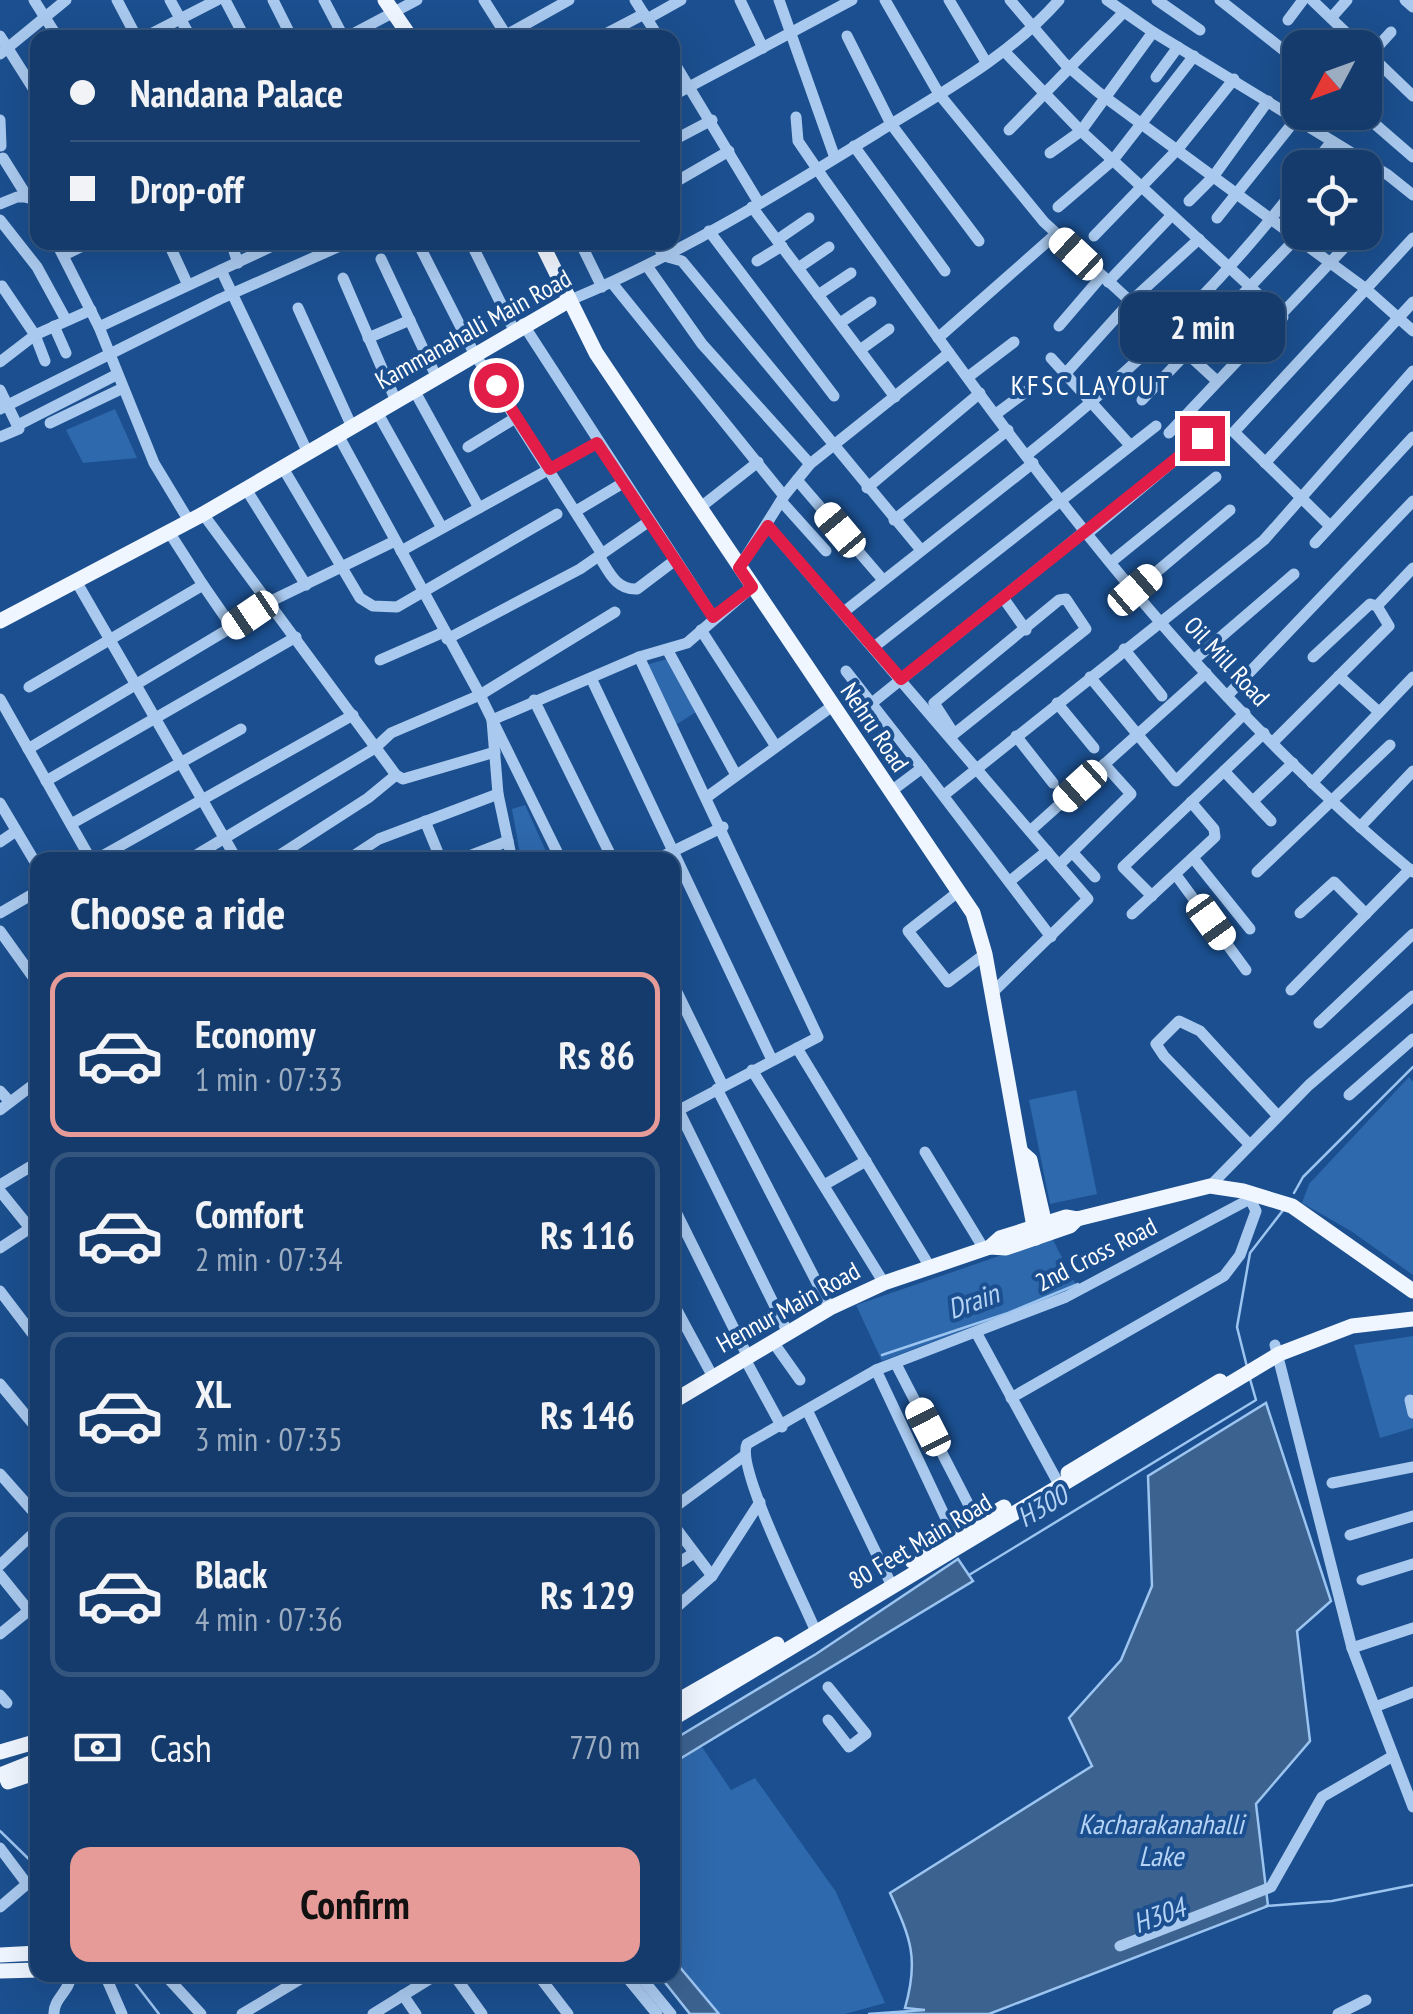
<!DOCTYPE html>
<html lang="en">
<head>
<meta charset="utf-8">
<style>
	:root { --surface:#143b6b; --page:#1d4271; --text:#f1f3f6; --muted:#9dadc1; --line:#33557e; --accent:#e69b98 }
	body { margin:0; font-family:"PT Sans Narrow",sans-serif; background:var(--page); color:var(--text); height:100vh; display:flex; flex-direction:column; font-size:38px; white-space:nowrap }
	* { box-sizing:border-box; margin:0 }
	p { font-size:32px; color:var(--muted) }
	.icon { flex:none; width:55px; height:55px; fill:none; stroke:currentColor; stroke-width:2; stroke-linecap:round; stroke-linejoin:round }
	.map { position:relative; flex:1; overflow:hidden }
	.panel { position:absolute; left:30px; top:852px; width:650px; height:1130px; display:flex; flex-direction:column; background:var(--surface); border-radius:20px; box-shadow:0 10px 40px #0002,0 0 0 2px var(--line) }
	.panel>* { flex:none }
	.top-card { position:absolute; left:30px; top:30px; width:650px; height:220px; border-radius:20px; box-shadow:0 10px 40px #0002,0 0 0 2px var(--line); display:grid; align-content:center; height:220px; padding:0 40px; background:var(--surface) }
	.needle { width:65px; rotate:229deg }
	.fabs { position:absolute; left:1282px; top:30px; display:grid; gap:20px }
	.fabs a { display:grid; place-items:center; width:100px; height:100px; border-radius:20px; background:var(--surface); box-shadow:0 10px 40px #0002,0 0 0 2px var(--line); font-size:50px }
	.end { position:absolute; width:45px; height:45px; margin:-22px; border:12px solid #e11d48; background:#fff; box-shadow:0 0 0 5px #fff }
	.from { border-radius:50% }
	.bubble { position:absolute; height:70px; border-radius:20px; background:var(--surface); box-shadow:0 10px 40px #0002,0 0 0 2px var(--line); font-size:32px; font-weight:600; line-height:70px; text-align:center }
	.car { position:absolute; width:30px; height:60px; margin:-30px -15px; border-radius:12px; box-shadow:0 0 8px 2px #0007; background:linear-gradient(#fff 24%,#345 0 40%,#fff 0 76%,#345 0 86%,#fff 0) }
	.top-card b { display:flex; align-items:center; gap:35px; height:95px; font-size:38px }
	.top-card b+b { border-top:2px solid var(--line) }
	.top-card i { width:25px; height:25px; background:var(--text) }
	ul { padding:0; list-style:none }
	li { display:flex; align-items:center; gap:30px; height:165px; margin:0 20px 15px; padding:0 20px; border:5px solid var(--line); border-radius:20px }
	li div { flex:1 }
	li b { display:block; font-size:38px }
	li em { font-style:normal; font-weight:600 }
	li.current { border-color:var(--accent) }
	li>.icon { width:90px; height:90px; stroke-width:1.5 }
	h2 { padding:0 40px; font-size:45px; line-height:120px }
	.pay { display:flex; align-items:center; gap:25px; height:110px; padding:0 40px; font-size:38px }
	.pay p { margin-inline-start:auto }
	.action { display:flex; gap:20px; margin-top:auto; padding:20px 40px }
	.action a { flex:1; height:115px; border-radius:20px; background:var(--accent); color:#111; font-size:40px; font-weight:600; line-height:115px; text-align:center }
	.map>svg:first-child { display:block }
</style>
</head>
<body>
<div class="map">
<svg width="1413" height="2014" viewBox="0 0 1413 2014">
	<rect width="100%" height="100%" fill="#1b4f8f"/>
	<g fill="#2e69ad">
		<polygon points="115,409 137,458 83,463 66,430"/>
		<polygon points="667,659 696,712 674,726 646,665"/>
		<polygon points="525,805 550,860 521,860 512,809"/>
		<polygon points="1409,1077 1413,1082 1413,1275 1351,1231 1302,1203 1309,1184"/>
		<polygon points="1076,1090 1097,1194 1050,1204 1029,1100"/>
		<polygon points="1052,1238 1077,1287 882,1361 856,1305"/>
		<polygon points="1413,1336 1413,1428 1380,1438 1354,1345"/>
		<polygon points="700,1744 731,1790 755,1778 836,1892 885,2003 845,2014 719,2014 673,1959 672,1763"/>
	</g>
	<g fill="#3c6290" stroke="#9cc4f0" stroke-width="2.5">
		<path d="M 1266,1403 L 1331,1601 L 1297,1631 L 1310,1741 L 1256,1804 L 1268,1906 L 989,2014 L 868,2014 L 925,2010 L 905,2008 C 919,1959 911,1939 890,1893 L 1092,1766 L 1069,1718 L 1121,1660 L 1152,1586 L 1148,1476 Z"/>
		<polygon points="958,1559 973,1581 673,1763 673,1740 816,1654"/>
		<polygon points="673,1959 719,2014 690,2014 659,1975 672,1975"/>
	</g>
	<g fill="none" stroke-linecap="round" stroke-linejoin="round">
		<g stroke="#9cc4f0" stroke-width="2.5">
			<polyline points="1294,1193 1303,1177 1413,1067"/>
			<polyline points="882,1355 1008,1313 1078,1284"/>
			<polyline points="1247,1367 1237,1327 1250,1253 1284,1209"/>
			<polyline points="969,1575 1256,1400 1250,1379"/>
			<polyline points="0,1831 38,1868"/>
			<polyline points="1266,1906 1332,1901 1413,1885"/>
			<polyline points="129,1975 159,2014"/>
		</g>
		<g stroke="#a9c9ee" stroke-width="11">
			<polyline points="34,0 58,38"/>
			<polyline points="117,0 137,38"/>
			<polyline points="170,0 191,38"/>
			<polyline points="225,0 245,38"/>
			<polyline points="273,0 292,38"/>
			<polyline points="324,0 344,38"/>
			<polyline points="484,0 508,38"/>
			<polyline points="635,0 659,38"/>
			<polyline points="740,0 763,48"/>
			<polyline points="779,0 835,158"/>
			<polyline points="885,0 939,94 1044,222 1217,381"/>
			<polyline points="949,0 986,62"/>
			<polyline points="1010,0 1064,63 1098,92 1366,289 1413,331"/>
			<polyline points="1107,0 1153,32 1388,175 1413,195"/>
			<polyline points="1157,0 1200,30"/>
			<polyline points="1220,0 1300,63"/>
			<polyline points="1312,0 1362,48"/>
			<polyline points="1405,0 1413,7"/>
			<polyline points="1331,18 1347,0"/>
			<polyline points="647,19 681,0"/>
			<polyline points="1288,20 1303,0"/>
			<polyline points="0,36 38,96"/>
			<polyline points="847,36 891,124 979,241"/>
			<polyline points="143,38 217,0"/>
			<polyline points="345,38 417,0"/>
			<polyline points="501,38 569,0"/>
			<polyline points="598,38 644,14"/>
			<polyline points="1365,50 1413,96"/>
			<polyline points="1004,51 1081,131 1283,317"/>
			<polyline points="0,54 66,0"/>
			<polyline points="1370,55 1391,32"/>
			<polyline points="672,59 759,203"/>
			<polyline points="1156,77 1178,47"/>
			<polyline points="672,96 852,0"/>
			<polyline points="1361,112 1413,157"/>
			<path d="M 796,117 L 798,141 L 826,182 C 1001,426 1178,680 1413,872"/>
			<polyline points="0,120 1,146"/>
			<polyline points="1009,130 1124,12"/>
			<polyline points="672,141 712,120"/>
			<polyline points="854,146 945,271"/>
			<polyline points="1050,153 1081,131 1153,32"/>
			<polyline points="3,158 28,198"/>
			<polyline points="1311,168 1332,141"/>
			<polyline points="672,184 729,151"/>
			<polyline points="1189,201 1213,177 1268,101"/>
			<polyline points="0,204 17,197 38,197"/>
			<polyline points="752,207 895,397"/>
			<polyline points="1058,207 1113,160 1194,56"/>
			<polyline points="1217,218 1296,119"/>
			<polyline points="0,220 37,267 66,320"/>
			<polyline points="1365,226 1378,212"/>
			<polyline points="709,231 834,396"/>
			<polyline points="1094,236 1177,150 1234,79"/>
			<polyline points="777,240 809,218"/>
			<polyline points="56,242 99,327 154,463 189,521"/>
			<polyline points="168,242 187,283"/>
			<polyline points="231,242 238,263"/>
			<polyline points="580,242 602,287"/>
			<polyline points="655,242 664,256 682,261 921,550"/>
			<polyline points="472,245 514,330"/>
			<polyline points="421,249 474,353 602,554"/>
			<polyline points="64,255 91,242"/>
			<polyline points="381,259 436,376"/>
			<polyline points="757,261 782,246"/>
			<polyline points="647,266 702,344 810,464"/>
			<polyline points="798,268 829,247"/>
			<polyline points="221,270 308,453"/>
			<polyline points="343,278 396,401"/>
			<polyline points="1108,282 1172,215"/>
			<polyline points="612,283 784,496"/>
			<polyline points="2,286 35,335 45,361"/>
			<polyline points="818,295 851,273"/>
			<path d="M 568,301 C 675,257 776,195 875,134 C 939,94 1009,57 1059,0"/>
			<polyline points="298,308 352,427"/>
			<polyline points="840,323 871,302"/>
			<polyline points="523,324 713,617"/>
			<polyline points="54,326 66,353"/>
			<polyline points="1059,326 1101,277"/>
			<polyline points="99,327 281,242"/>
			<polyline points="368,338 410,320"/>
			<polyline points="938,338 1056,234"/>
			<polyline points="860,350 889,329"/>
			<polyline points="1051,358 1129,444"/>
			<polyline points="0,362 35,335 91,310"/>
			<polyline points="1066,373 1130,302 1199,239"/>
			<polyline points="968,377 1014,342"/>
			<polyline points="0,390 19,429 0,437"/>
			<polyline points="414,390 479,508"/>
			<polyline points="1142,400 1302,232"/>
			<polyline points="0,409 220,299 349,242"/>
			<polyline points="377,412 442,528"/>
			<polyline points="996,414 1027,391"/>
			<polyline points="50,423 121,389"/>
			<polyline points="18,425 116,375"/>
			<polyline points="1169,433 1359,232"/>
			<polyline points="338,435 480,695 561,860"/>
			<polyline points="468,447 517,417"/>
			<path d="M 1027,455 C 1127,376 1223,283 1300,182"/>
			<polyline points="1265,463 1413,302"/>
			<polyline points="283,468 360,598 373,606 397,607 557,514"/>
			<polyline points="797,480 883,580"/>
			<polyline points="867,488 980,393"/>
			<polyline points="246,489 306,585"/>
			<polyline points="781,501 826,551"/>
			<polyline points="702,506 758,462"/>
			<polyline points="576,511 623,483"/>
			<polyline points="203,514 396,775 403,779 495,752"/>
			<polyline points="894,520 1008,430"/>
			<polyline points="768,526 1088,899 991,994"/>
			<polyline points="1330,526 1234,432 1413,238"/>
			<polyline points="1088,533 1201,438"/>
			<polyline points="1315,543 1413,437"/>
			<polyline points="401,551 597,443"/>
			<path d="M 599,556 C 609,572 616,590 637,589 L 674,561"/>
			<polyline points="1111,562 1216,477"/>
			<polyline points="739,568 784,496 810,464 949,353"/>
			<polyline points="76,581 237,860"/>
			<polyline points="203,585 232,627 269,602 395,541"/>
			<polyline points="1135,590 1230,510"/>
			<polyline points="1004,599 1026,630"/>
			<polygon points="1066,599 1086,629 954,734 934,703 1059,600"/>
			<polyline points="845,611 1033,463"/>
			<polyline points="701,630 775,745"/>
			<polyline points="447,639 580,569 648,522"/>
			<polyline points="874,647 1156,426"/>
			<polyline points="1124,649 1162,696"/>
			<polyline points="668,651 736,775"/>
			<polyline points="639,657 818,1037 679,1110"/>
			<polyline points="1313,657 1370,604 1377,606"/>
			<polyline points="380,660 444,632"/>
			<polyline points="1194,660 1294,574"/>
			<polyline points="846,671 922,768"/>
			<polyline points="1339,676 1379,712"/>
			<polyline points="1090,677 1176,781 1245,713"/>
			<polyline points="591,678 772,1060"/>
			<polyline points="29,687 203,585 169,532"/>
			<polyline points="1227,696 1413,501"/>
			<polyline points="0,699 91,860"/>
			<polyline points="534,700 613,860"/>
			<polyline points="872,703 1085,531"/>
			<polyline points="1057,703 1094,748"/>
			<polyline points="1016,736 1053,783"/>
			<polyline points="1273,742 1389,626 1377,606 1413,568"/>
			<polyline points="28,749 232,627"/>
			<polyline points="1224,771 1271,821"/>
			<polyline points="46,781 296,637"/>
			<polyline points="1312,783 1413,677"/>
			<polyline points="890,792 922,768 1051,937"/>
			<polyline points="944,795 1264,540 1413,371"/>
			<polyline points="707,797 831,707"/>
			<polyline points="1253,801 1293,763"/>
			<polyline points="0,803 38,867"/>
			<polyline points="425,821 441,860"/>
			<polyline points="71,824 241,729"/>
			<polyline points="1360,827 1413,771"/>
			<polyline points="1030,831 1206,673"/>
			<polyline points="0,842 16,831"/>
			<polyline points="1072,852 1095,877"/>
			<polyline points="1193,858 1250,929"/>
			<polyline points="95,860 353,715"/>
			<polyline points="188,860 375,748 391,733 480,695 615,612"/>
			<polyline points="272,860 368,798 396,775"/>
			<polyline points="347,860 379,839 498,794"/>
			<polyline points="459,860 508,841"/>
			<polyline points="512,860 498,794 492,720 639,657 687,643 752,587"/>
			<polyline points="655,860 723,827"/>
			<polyline points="1059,865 1131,794 1104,764"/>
			<polyline points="1257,872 1390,745"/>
			<polyline points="1176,875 1246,970"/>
			<polyline points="1010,881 1047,851"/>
			<polyline points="958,892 908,931 948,982 985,954"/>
			<polyline points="1152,896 1123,867 1264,733"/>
			<polyline points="0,913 38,891"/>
			<polyline points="1300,913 1334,882 1366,914"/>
			<polyline points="1132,914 1215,837 1214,829 1191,802"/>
			<polyline points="0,931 38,984"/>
			<polyline points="672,982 723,1086"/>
			<polyline points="1291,990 1410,869"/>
			<polyline points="1319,1023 1413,934"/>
			<polyline points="797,1048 930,1267"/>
			<polyline points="752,1070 884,1283"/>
			<polyline points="717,1089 830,1308"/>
			<polyline points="0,1091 10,1102"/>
			<polyline points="1349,1095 1413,1039"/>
			<polyline points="672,1097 788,1333"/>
			<polyline points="0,1110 38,1081"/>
			<polyline points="1249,1144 1164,1056 1156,1044 1179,1021 1200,1031 1277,1115"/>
			<polyline points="925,1152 984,1249"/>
			<polyline points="0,1185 38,1162"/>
			<polyline points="824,1185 866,1161"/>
			<polyline points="1210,1186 1309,1085 1413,996"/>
			<polyline points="0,1191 38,1238"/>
			<polyline points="672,1204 748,1357"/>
			<polyline points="0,1248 38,1223"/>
			<polyline points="0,1291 38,1341"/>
			<polyline points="672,1301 713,1377"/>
			<polyline points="977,1334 1061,1488"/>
			<polyline points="773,1342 800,1380"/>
			<polyline points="1275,1345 1352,1648 1413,1807"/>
			<polyline points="745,1359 782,1427"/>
			<polyline points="896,1364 977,1521"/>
			<polyline points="876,1370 956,1540"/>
			<polyline points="0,1384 38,1430"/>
			<polyline points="1011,1398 1224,1276 1240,1255 1256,1211 1247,1193"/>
			<polyline points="1410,1400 1413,1413"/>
			<polyline points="808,1412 892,1586"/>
			<polyline points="0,1474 38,1517"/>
			<polyline points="1332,1483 1413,1467"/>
			<polyline points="672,1509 744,1456"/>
			<polyline points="672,1523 712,1576"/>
			<polyline points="1350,1535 1413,1516"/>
			<polyline points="0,1565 38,1529"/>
			<polyline points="672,1567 694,1553"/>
			<polyline points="0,1575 38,1622"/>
			<polyline points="1362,1580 1413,1564"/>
			<polyline points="672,1611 712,1576 760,1502"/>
			<path d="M 816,1632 C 804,1602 735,1467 747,1444 L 876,1370 L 1066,1297 L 1248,1200"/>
			<polyline points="0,1634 38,1603"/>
			<polyline points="1352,1648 1413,1628"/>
			<polyline points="0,1695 7,1703"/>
			<polyline points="1375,1707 1413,1692"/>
			<polyline points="828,1720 849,1747 866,1734 828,1687"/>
			<polyline points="0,1848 27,1884 0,1907"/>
			<polyline points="37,1906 38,1907"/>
			<polyline points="1120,1946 1271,1887 1322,1797 1393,1756"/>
			<polyline points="105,1975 122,2014"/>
			<polyline points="165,1975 201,2014"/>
			<polyline points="454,1975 482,2014"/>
			<polyline points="538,1975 568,2014"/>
			<polyline points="625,1975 657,2014"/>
			<polyline points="639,1975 671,2014"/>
			<polyline points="403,1995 416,2014"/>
			<path d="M 54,2014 C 53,1999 70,1991 71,1975"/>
			<polyline points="242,2014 307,1975"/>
			<polyline points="373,2014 436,1975"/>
			<polyline points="1338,2014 1366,2000"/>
		</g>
		<g stroke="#f0f6ff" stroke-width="15">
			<polyline points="385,0 411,38"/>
			<polyline points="541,242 596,353 973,913 985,954 1036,1238"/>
			<polyline points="0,621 203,514 568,301"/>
			<polyline points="1022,1153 1030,1160 1046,1229"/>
			<polyline points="990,1247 1006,1248 1070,1226 1077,1219"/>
			<polyline points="672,1402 830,1308 884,1283 990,1247 1000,1238 1066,1217 1077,1219 1210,1186 1243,1191 1292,1206 1413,1291"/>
			<polyline points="1068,1473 1220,1381"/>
			<polyline points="912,1561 1004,1507"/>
			<polyline points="672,1704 777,1644"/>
			<polyline points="672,1719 1279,1354 1352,1326 1413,1319"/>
			<polyline points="0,1752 38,1741"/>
			<polyline points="0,1775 38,1760"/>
			<polyline points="8,1782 38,1772"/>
			<polyline points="0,1955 38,1953"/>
			<polyline points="0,1971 38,1970"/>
		</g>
	</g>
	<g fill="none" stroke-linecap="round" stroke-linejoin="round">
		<polyline stroke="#e11d48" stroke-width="12" points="496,385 550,469 597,443 713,617 752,587 739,568 768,526 901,679 1202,438"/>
	</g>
	<g text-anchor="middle" stroke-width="8" stroke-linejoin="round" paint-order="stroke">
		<g font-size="25" fill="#fff" stroke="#1b4f8f">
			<text transform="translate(473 329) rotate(-29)" y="9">Kammanahalli Main Road</text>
			<text transform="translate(1227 661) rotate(47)" y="9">Oil Mill Road</text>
			<text transform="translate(875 727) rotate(56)" y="9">Nehru Road</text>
			<text transform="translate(1096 1254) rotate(-27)" y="9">2nd Cross Road</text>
			<text transform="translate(788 1307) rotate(-29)" y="9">Hennur Main Road</text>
			<text transform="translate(920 1541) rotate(-31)" y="9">80 Feet Main Road</text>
		</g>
		<g font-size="28" letter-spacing="2.5" fill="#fff" stroke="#1b4f8f">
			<text x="1091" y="395">KFSC LAYOUT</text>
		</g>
		<g font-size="28" font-style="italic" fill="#b5d3f5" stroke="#1b4f8f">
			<text transform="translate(973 1301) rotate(-20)" y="10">Drain</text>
			<text transform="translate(1042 1506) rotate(-31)" y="10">H300</text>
			<text x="1161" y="1834">Kacharakanahalli<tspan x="1161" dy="32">Lake</tspan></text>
			<text transform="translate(1159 1915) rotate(-20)" y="10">H304</text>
		</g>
	</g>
</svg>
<div class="fabs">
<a><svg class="needle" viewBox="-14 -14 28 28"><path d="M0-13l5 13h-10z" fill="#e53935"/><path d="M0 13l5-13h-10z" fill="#9dadc1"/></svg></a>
<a><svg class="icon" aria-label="locate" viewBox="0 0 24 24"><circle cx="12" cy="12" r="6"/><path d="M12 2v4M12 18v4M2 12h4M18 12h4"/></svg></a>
</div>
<i class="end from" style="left:496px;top:385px"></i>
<i class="end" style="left:1202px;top:438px"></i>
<div class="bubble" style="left:1120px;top:292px;width:165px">2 min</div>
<i class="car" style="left:1076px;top:254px;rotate:313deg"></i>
<i class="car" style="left:840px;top:530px;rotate:320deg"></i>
<i class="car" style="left:1135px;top:590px;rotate:49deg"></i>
<i class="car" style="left:250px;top:615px;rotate:236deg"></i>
<i class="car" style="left:1080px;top:786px;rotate:228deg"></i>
<i class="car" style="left:1211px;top:922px;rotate:144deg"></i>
<i class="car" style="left:928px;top:1427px;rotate:333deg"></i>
<div class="top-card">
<b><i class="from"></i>Nandana Palace</b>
<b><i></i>Drop-off</b>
</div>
<section class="panel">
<h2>Choose a ride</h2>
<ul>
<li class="current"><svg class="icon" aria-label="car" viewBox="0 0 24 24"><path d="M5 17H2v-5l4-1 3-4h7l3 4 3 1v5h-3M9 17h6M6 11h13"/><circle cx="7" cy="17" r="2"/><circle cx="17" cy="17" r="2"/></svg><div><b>Economy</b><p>1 min · 07:33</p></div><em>Rs 86</em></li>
<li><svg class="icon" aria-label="car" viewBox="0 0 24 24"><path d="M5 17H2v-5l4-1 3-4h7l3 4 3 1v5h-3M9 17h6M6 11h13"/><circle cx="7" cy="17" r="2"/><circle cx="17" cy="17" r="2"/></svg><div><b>Comfort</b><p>2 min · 07:34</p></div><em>Rs 116</em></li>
<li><svg class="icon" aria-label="car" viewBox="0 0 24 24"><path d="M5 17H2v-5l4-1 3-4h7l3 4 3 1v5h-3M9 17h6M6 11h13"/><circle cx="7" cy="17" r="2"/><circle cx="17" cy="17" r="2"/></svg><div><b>XL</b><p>3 min · 07:35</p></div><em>Rs 146</em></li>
<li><svg class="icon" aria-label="car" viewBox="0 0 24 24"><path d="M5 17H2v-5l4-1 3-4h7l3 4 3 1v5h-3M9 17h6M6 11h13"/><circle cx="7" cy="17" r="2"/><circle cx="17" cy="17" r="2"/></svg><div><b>Black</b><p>4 min · 07:36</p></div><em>Rs 129</em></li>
</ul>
<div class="pay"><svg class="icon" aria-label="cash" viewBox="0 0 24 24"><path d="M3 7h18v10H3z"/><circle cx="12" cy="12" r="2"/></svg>Cash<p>770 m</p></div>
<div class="action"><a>Confirm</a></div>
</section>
</div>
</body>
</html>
